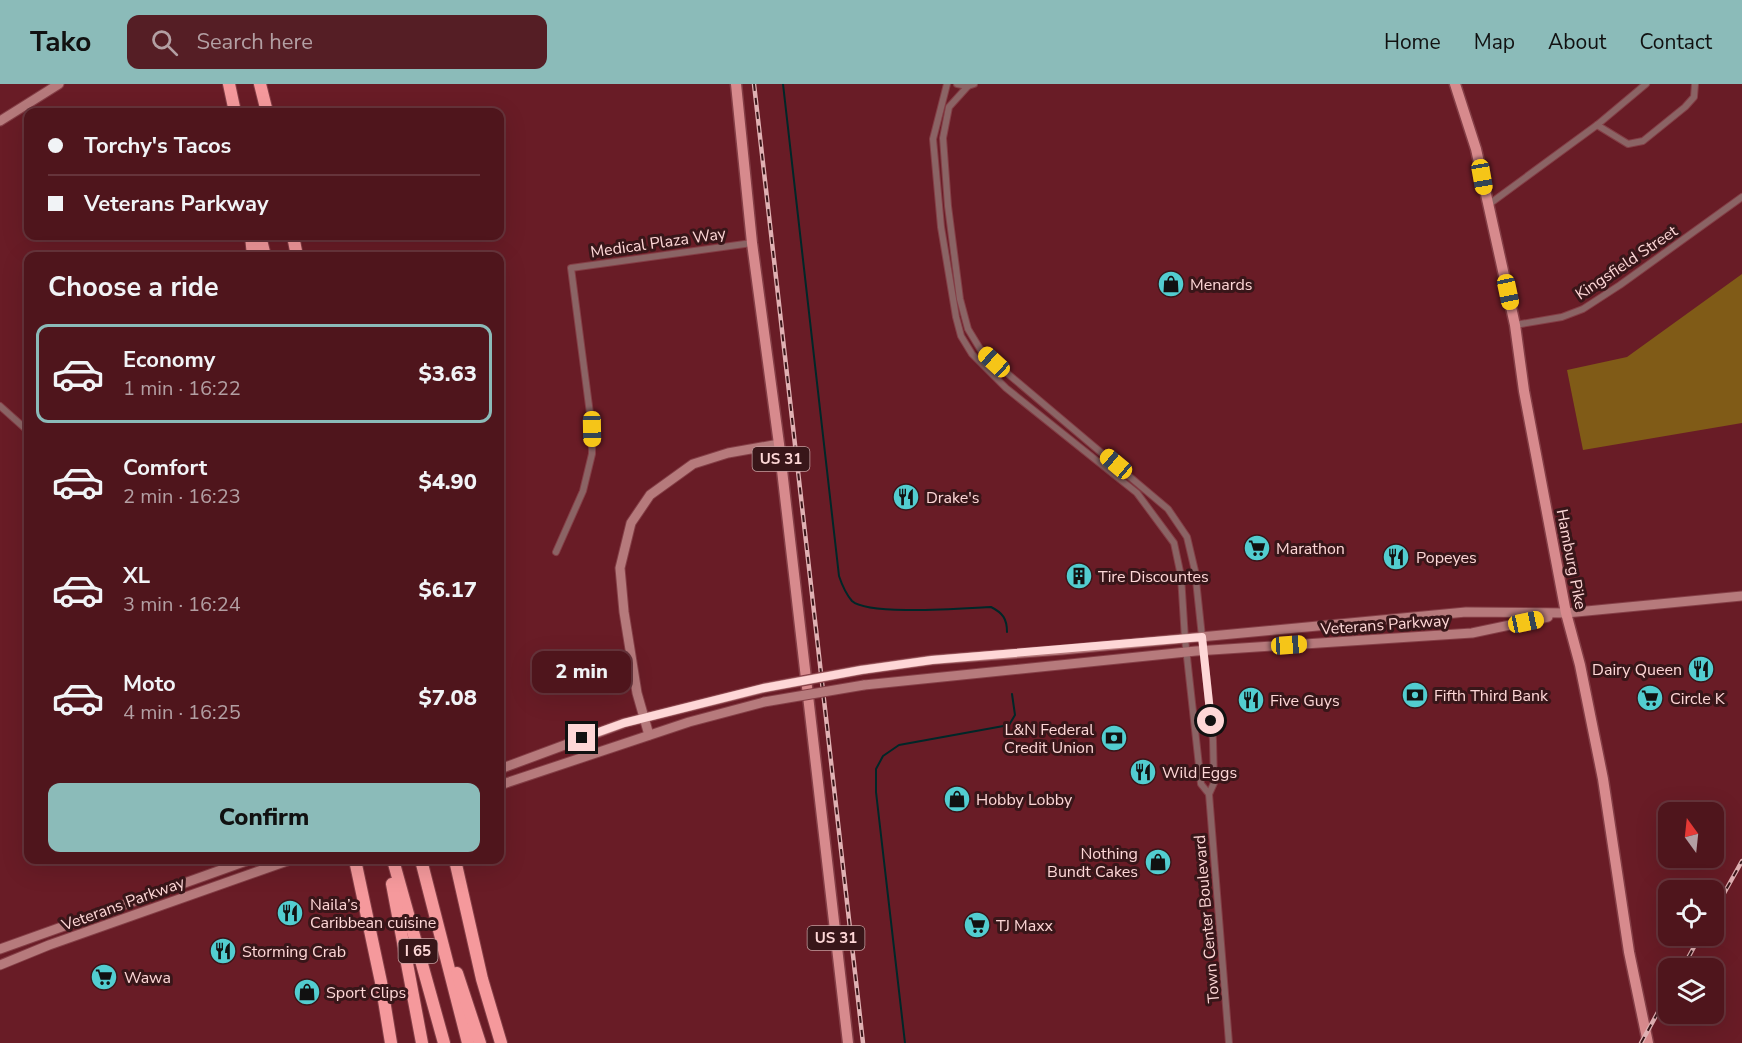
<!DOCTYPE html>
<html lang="en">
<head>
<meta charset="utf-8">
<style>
	:root { --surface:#4f151c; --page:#551e25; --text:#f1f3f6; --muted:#b39fa3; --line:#66343b; --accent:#8bbbb9 }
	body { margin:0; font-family:"Nunito Sans",sans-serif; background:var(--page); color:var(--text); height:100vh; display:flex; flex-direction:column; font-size:22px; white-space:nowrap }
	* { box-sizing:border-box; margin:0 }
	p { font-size:20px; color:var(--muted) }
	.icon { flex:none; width:33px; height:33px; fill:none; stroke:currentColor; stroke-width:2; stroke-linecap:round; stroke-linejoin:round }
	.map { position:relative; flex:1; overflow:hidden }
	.details { position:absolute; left:24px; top:168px; width:480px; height:612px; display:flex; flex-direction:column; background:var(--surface); border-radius:12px; box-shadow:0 6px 24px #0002,0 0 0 2px var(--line) }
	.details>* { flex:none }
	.guide { position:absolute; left:24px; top:24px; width:480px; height:132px; border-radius:12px; box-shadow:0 6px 24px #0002,0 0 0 2px var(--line); display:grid; align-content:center; height:132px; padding:0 24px; background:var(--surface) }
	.needle { width:39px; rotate:345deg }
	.controls { position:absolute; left:1658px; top:718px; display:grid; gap:12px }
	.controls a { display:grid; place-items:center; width:66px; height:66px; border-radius:12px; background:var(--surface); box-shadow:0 6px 24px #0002,0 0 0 2px var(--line); font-size:30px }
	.end { position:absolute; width:27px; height:27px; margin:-14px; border:8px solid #fed7d7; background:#111; box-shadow:0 0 0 3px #111 }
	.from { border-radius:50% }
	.bubble { position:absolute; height:42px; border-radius:12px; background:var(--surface); box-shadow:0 6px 24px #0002,0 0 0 2px var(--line); font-size:20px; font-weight:800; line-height:42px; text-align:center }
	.car { position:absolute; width:18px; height:36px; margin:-18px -9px; border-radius:8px; box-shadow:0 0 4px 2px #0007; background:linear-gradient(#f5c518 24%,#345 0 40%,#f5c518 0 76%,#345 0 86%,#f5c518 0) }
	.guide b { display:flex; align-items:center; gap:21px; height:57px; font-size:22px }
	.guide b+b { border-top:2px solid var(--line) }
	.guide i { width:15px; height:15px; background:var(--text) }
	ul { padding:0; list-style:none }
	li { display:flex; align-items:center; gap:18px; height:99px; margin:0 12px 9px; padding:0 12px; border:3px solid transparent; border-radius:12px }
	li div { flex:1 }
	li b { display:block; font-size:22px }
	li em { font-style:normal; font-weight:800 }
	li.on { border-color:var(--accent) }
	li>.icon { width:54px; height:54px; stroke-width:1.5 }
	h2 { padding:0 24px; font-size:27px; line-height:72px }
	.primary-button { display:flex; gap:12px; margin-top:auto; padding:12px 24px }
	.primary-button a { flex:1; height:69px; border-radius:12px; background:var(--accent); color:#111; font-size:24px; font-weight:800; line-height:69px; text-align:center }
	header { display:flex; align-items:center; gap:36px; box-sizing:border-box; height:84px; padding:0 30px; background:var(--accent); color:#111 }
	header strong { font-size:28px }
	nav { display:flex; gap:33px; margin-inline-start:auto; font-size:21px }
	.search { width:420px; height:54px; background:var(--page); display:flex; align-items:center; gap:15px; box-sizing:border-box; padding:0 21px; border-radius:12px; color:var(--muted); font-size:22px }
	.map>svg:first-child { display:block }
</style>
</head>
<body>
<header>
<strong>Tako</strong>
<div class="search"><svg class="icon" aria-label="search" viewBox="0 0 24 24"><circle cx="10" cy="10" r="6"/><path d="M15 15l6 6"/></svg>Search here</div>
<nav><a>Home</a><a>Map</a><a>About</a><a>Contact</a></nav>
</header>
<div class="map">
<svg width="1742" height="959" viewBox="0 0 1742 959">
	<rect width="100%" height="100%" fill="#691c26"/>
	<polygon fill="#805b17" points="1742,190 1742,339 1583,366 1567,286 1627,273"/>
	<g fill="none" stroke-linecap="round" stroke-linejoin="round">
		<g stroke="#002728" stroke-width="2">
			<path d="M 783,0 L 839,492 C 842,501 846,510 852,517 C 868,532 966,524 991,523 C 1003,529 1007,535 1007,548"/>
			<polyline points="905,959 876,708 876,685 883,672 899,661 1009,641 1015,631 1012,610"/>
		</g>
		<defs>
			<g id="street">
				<polyline points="947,0 933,55 941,143 956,233 961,252 972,270 1006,304 1137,409 1174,459 1181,492 1185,555 1201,700 1209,710"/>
				<polyline points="957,0 968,2 974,0"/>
				<polyline points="968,2 949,23 943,54 948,122 960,215 968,245 982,268 1168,425 1187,453 1195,487 1213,656 1214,699 1209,710 1229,959"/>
				<polyline points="1597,41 1628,60 1643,57 1685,23 1694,13 1695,0"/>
				<polyline points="1488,121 1597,41 1646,0"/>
				<polyline points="1515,241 1562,233 1583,225 1620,201 1742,113"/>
				<polyline points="0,322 28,347"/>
				<polyline points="556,468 583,407 592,370 592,345 571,184 752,159"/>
			</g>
			<g id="secondary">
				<polyline points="0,37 59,0"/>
				<polyline points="861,586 932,576 1062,566 1466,528 1566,529 1742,512"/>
				<polyline points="864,601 1196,567 1472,549 1548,533"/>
				<polyline points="649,651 637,609 624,528 620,484 631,439 650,411 693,380 728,369 779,360"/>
				<polyline points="500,685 624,639 764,604"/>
				<polyline points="500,701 689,638 764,618"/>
				<polyline points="0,865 249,776"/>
				<polyline points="0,881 49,861 290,776"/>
			</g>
			<g id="primary">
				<polyline points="736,0 752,159 779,360 848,959"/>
				<polyline points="1455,0 1476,65 1515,241 1524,307 1566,529 1580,581 1603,695 1629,868 1648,959"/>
			</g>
			<g id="highway">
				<polyline points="229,0 235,28"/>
				<polyline points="260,0 267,28"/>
				<polyline points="251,152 253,172"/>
				<polyline points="260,152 265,172"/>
				<polyline points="293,152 297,172"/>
				<polyline points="355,776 381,898 391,959"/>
				<polyline points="393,776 444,959"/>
				<polyline points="421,776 468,959"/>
				<polyline points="455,776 482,895 501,959"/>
				<polyline points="392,800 422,959"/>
				<polyline points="457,889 480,959"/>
			</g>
		</defs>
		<use href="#street" stroke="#843e46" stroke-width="8"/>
		<use href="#secondary" stroke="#843e46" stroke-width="11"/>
		<use href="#primary" stroke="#843e46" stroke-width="13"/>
		<use href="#highway" stroke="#843e46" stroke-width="14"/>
		<use href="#street" stroke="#8b6465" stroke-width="6"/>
		<use href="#secondary" stroke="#b67a7c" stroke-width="9"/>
		<use href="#primary" stroke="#d78a8d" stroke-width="10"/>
		<use href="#highway" stroke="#f5999c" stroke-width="12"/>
		<defs>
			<g id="rail">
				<polyline points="754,0 863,959"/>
				<polyline points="1713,829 1742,777"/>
				<polyline points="1682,885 1700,852"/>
				<polyline points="1641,959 1668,910"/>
			</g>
		</defs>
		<use href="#rail" stroke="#e0b1b3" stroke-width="4.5"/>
		<use href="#rail" stroke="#381619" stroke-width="2" stroke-dasharray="7" stroke-linecap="butt"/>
		<defs>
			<g id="secondary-bridge">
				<polyline points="764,604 861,586"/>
				<polyline points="764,618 864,601"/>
			</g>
		</defs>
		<use href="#secondary-bridge" stroke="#843e46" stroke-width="11" stroke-linecap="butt"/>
		<use href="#secondary-bridge" stroke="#b67a7c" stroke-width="9"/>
	</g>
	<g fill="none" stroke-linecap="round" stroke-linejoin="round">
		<polyline stroke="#fed7d7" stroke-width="8" points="582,654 624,639 764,604 861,586 932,576 1202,553 1211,637"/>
	</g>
	<defs>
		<symbol id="shop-disc" viewBox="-11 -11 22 22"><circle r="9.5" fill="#52cdd0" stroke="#381619"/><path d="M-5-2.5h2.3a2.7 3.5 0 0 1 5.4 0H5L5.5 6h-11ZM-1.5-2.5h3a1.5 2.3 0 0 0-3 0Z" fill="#111"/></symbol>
		<symbol id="restaurant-disc" viewBox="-11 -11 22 22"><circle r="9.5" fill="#52cdd0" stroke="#381619"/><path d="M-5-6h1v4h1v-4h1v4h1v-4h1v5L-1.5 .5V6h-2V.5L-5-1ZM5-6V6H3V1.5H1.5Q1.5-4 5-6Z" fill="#111"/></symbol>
		<symbol id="supermarket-disc" viewBox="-11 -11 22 22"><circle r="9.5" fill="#52cdd0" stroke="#381619"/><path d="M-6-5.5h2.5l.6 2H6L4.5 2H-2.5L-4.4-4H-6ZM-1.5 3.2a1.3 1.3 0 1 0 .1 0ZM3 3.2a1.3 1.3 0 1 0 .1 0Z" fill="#111"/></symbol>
		<symbol id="building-disc" viewBox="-11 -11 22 22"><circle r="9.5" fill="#52cdd0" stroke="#381619"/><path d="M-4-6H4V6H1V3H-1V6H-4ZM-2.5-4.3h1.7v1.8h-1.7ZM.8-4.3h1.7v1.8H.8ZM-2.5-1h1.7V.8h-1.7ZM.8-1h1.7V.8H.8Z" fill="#111"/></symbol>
		<symbol id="bank-disc" viewBox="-11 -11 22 22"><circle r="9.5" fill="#52cdd0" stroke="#381619"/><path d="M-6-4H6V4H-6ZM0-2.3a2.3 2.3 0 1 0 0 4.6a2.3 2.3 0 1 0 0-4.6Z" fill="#111"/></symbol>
	</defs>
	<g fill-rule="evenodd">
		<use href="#shop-disc" x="1156" y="185" width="30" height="30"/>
		<use href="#restaurant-disc" x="891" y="398" width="30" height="30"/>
		<use href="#supermarket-disc" x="1242" y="449" width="30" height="30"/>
		<use href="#restaurant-disc" x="1381" y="458" width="30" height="30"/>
		<use href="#building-disc" x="1064" y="477" width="30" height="30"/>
		<use href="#restaurant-disc" x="1686" y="570" width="30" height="30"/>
		<use href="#bank-disc" x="1400" y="596" width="30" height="30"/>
		<use href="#supermarket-disc" x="1635" y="599" width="30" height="30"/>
		<use href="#restaurant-disc" x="1236" y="601" width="30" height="30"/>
		<use href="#bank-disc" x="1099" y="639" width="30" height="30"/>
		<use href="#restaurant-disc" x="1128" y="673" width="30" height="30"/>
		<use href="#shop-disc" x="942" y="700" width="30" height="30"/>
		<use href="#shop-disc" x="1143" y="763" width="30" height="30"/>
		<use href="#restaurant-disc" x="275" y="814" width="30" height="30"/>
		<use href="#supermarket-disc" x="962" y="826" width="30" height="30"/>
		<use href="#restaurant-disc" x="208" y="852" width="30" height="30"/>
		<use href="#supermarket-disc" x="89" y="878" width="30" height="30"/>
		<use href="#shop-disc" x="292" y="893" width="30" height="30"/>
	</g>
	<g text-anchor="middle" stroke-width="6" stroke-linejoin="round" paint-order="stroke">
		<g fill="#381619" stroke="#c39d9e" stroke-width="1.5">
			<rect x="752.5" y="363" width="57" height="24" rx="4.5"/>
			<rect x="807.5" y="842" width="57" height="24" rx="4.5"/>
			<rect x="398.5" y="855" width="39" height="24" rx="4.5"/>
		</g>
		<g font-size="15" font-weight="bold" fill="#fed7d7">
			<text x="781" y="380">US 31</text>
			<text x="836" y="859">US 31</text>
			<text x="418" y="872">I 65</text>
		</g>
		<g font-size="16" fill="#fed7d7" stroke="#381619">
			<text transform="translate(658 158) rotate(-8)" y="6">Medical Plaza Way</text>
			<text transform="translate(1626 178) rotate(-34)" y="6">Kingsfield Street</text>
			<text transform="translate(1572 475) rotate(79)" y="6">Hamburg Pike</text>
			<text transform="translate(1385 540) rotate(-4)" y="6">Veterans Parkway</text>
			<text transform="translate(123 819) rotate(-20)" y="6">Veterans Parkway</text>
			<text transform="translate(1206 835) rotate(-95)" y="6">Town Center Boulevard</text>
		</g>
		<g font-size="16" fill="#fed7d7" stroke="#381619" text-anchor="start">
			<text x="1190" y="206">Menards</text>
			<text x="926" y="419">Drake's</text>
			<text x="1276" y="470">Marathon</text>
			<text x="1416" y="479">Popeyes</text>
			<text x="1098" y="498">Tire Discountes</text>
			<text x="1682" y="591" text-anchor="end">Dairy Queen</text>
			<text x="1434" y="617">Fifth Third Bank</text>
			<text x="1670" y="620">Circle K</text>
			<text x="1270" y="622">Five Guys</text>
			<text x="1094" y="651" text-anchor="end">L&amp;N Federal<tspan x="1094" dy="18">Credit Union</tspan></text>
			<text x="1162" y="694">Wild Eggs</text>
			<text x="976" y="721">Hobby Lobby</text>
			<text x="1138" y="775" text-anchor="end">Nothing<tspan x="1138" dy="18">Bundt Cakes</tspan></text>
			<text x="310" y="826">Naila’s<tspan x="310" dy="18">Caribbean cuisine</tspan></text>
			<text x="996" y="847">TJ Maxx</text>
			<text x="242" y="873">Storming Crab</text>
			<text x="124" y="899">Wawa</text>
			<text x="326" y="914">Sport Clips</text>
		</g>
	</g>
</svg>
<div class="controls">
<a><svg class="needle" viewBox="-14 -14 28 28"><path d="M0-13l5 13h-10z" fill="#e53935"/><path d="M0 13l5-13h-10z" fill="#b39fa3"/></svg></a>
<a><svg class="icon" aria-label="locate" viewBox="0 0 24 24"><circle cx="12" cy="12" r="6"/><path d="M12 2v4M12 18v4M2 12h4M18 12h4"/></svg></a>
<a><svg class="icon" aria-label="layers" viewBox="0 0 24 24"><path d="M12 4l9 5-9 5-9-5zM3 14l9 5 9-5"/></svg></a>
</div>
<i class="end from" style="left:1211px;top:637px"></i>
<i class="end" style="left:582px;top:654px"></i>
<div class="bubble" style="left:532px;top:567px;width:99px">2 min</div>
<i class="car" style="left:1482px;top:93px;rotate:170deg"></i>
<i class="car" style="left:1508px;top:208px;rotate:168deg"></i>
<i class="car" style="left:994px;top:278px;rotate:312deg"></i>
<i class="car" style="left:592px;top:345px;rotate:179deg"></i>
<i class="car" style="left:1116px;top:380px;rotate:310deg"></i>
<i class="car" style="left:1526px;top:538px;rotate:78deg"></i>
<i class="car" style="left:1289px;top:561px;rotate:86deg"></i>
<div class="guide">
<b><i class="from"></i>Torchy's Tacos</b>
<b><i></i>Veterans Parkway</b>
</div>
<section class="details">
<h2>Choose a ride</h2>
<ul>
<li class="on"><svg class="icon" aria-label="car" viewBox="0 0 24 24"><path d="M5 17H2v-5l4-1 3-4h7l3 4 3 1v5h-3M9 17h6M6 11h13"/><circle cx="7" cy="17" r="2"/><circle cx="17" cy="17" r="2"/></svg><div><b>Economy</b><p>1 min · 16:22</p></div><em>$3.63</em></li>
<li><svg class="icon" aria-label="car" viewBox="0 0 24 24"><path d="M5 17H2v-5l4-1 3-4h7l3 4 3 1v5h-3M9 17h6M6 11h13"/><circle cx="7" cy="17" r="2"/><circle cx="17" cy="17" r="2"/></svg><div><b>Comfort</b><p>2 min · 16:23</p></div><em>$4.90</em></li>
<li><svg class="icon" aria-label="car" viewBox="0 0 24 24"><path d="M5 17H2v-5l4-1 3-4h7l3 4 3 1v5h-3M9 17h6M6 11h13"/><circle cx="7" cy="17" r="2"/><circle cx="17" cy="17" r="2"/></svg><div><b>XL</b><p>3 min · 16:24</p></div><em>$6.17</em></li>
<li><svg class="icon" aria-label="car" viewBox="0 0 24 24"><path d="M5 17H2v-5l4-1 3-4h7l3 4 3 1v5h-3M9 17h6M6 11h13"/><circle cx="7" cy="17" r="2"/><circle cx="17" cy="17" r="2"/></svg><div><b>Moto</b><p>4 min · 16:25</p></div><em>$7.08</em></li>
</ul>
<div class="primary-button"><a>Confirm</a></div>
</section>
</div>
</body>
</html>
